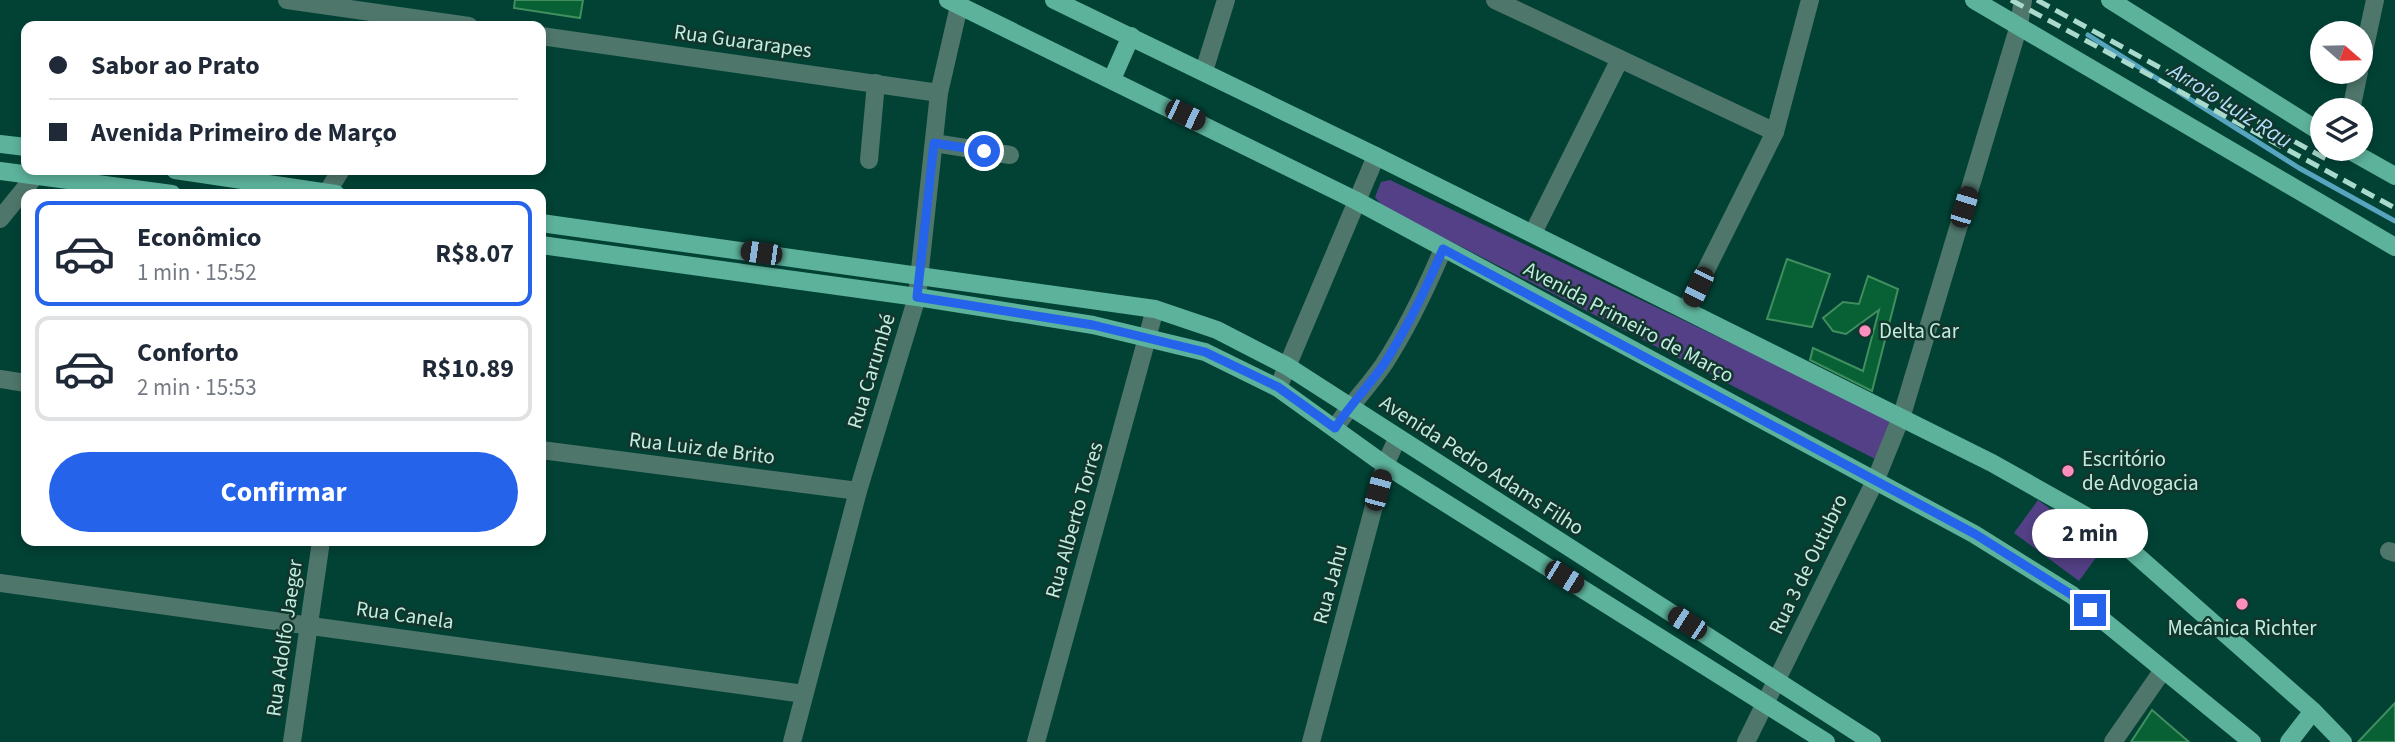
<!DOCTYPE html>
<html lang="pt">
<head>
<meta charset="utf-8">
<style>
	:root { --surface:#fff; --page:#f6f6f7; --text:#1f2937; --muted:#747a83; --line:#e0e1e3; --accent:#2563eb }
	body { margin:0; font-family:"Source Sans 3",sans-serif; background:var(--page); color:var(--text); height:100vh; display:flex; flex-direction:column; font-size:26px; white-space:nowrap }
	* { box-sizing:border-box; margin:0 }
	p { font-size:23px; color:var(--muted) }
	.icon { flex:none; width:38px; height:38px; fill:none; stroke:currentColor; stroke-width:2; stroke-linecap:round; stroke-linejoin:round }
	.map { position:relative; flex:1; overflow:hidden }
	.drawer { position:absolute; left:21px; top:189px; width:525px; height:357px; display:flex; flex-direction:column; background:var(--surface); border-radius:14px; box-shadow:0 4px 10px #0003 }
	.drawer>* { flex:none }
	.banner { position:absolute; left:21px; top:21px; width:525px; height:154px; border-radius:14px; box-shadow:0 4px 10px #0003; display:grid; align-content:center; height:154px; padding:0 28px; background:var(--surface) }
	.needle { width:46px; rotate:110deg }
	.fabs { position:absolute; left:2310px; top:21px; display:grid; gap:14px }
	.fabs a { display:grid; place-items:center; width:63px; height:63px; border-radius:50%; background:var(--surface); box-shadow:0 4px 10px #0003; font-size:35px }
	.end { position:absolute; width:32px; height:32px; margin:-16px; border:9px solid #2563eb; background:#fff; box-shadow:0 0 0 4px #fff }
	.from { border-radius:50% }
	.bubble { position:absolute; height:49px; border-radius:24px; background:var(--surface); box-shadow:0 4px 10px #0003; font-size:23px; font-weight:700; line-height:49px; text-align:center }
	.car { position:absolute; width:21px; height:42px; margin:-21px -10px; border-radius:9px; box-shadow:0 0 5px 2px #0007; background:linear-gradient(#222 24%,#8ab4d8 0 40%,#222 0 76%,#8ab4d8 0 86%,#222 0) }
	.banner b { display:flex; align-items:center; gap:24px; height:66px; font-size:26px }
	.banner b+b { border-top:2px solid var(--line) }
	.banner i { width:18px; height:18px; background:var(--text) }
	ul { padding:12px 0 0; list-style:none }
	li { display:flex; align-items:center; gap:21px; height:105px; margin:0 14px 10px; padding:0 14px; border:4px solid var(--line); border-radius:14px }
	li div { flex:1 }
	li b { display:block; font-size:26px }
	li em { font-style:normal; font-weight:700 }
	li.current { border-color:var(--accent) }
	li>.icon { width:63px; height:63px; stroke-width:1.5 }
	.primary-button { display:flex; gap:14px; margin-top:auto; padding:14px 28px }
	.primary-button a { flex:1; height:80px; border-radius:42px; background:var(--accent); color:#fff; font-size:28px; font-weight:700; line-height:80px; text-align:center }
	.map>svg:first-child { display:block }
</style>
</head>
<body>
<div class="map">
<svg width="2395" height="742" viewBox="0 0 2395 742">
	<rect width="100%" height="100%" fill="#024235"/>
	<g fill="#544086">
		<polygon points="1390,180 1892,420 1875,459 1382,206 1375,197 1381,182"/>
		<polygon points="2038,500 2103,548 2079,581 2014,533"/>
	</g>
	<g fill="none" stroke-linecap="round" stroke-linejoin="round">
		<polyline stroke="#57a4bf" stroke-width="5" points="2088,35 2299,168 2395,221"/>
	</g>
	<g fill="#076135" stroke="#418e5e" stroke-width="2">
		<polygon points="515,0 583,0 580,18 514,8"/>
		<polygon points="1787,259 1830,274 1812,327 1767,319"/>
		<polygon points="1868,276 1898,289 1872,391 1810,360 1813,348 1863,371 1879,310 1846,334 1833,331 1823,318 1843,302 1859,304"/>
		<polygon points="2395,703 2395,742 2358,742"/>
		<polygon points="2152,710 2189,742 2131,742"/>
	</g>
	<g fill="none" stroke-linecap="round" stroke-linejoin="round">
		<g stroke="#4f766b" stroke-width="18">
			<polyline points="287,0 469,26"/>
			<polyline points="1495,0 1775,132"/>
			<polyline points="541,36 939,93"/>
			<polyline points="2361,65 2375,0"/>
			<polyline points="1204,71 1226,0"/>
			<polyline points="2351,110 2359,72"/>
			<polyline points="934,143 1010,155"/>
			<polyline points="869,160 876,83"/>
			<polyline points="326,194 341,170"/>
			<polyline points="0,219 35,176 35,170"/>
			<polyline points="1533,233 1620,59"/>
			<polyline points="1686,310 1775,132 1810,0"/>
			<polyline points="0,379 26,383"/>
			<polyline points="1278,388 1376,156"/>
			<path d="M 1335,428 C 1350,405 1369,386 1384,364 C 1408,327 1426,289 1443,249"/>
			<polyline points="541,450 858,491"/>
			<polyline points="2389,551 2395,553"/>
			<polyline points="0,583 804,694"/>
			<polyline points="292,742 321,541"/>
			<polyline points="792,742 858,491 917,297 939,93 959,6"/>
			<polyline points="1036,742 1155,309"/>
			<polyline points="1311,742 1385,465 1397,439"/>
			<polyline points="1746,742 1876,479 1902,415 2019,25 2023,0"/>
			<polyline points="2113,742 2163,670"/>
		</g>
		<g stroke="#5db29c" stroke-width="18">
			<polyline points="948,0 1355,200 1974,534 2072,595 2252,742"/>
			<polyline points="1054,0 1376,156 1992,463 2102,525 2313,711 2343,742"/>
			<polyline points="1974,0 2395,247"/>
			<polyline points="2110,0 2322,133"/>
			<polyline points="1112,79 1131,36"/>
			<polyline points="0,144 26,147"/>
			<polyline points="2347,149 2395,176"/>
			<polyline points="175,170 336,194"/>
			<polyline points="0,171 172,194"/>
			<polyline points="541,223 1155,309 1217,330 1287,366 1872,742"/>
			<polyline points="541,245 917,297 1093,325 1205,352 1278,388 1385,465 1826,742"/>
			<polyline points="2289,742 2313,711"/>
		</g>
		<g stroke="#a9dacc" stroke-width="5" stroke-dasharray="14 7" stroke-linecap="butt">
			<polyline points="2011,0 2395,208"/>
			<polyline points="2037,0 2328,160"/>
		</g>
	</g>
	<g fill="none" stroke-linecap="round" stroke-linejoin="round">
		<path stroke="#2563eb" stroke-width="9" d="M 984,151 L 934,143 L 917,297 L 1093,325 L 1205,352 L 1278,387 L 1335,428 C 1350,405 1369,386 1384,364 C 1408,327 1426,289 1443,249 L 1975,534 L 2072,595 L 2090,610"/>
	</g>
	<g fill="#fe8ebd" stroke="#13352c" stroke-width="2.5">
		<circle cx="1865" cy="331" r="7"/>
		<circle cx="2068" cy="471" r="7"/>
		<circle cx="2242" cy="604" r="7"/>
	</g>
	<g text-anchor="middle" stroke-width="5" stroke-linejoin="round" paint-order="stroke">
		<g font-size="21" fill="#bfeee0" stroke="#13352c">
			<text transform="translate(743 41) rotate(8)" y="7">Rua Guararapes</text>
			<text transform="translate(1629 322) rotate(28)" y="7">Avenida Primeiro de Março</text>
			<text transform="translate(871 371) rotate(-73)" y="7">Rua Carumbé</text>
			<text transform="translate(702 448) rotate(7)" y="7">Rua Luiz de Brito</text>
			<text transform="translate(1482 465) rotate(33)" y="7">Avenida Pedro Adams Filho</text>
			<text transform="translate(1074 520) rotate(-74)" y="7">Rua Alberto Torres</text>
			<text transform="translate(1808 564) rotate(-64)" y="7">Rua 3 de Outubro</text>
			<text transform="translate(1330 584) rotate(-75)" y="7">Rua Jahu</text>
			<text transform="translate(405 615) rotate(8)" y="7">Rua Canela</text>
			<text transform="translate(284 638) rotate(-82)" y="7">Rua Adolfo Jaeger</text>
		</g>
		<g font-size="21" fill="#bfeee0" stroke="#13352c" text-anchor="start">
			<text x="1879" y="338">Delta Car</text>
			<text x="2082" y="466">Escritório<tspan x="2082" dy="24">de Advogacia</tspan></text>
			<text x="2242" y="635" text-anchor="middle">Mecânica Richter</text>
		</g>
		<g font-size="23" font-style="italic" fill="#aedffc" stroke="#13352c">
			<text transform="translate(2231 105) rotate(32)" y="8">Arroio Luiz Rau</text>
		</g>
	</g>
</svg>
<div class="fabs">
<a><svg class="needle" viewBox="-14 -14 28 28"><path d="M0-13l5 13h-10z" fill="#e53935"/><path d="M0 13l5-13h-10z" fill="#747a83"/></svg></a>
<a><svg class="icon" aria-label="layers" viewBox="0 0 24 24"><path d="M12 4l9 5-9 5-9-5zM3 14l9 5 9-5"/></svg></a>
</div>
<i class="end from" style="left:984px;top:151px"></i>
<i class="end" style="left:2090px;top:610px"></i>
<div class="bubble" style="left:2032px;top:509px;width:116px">2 min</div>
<i class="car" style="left:1185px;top:115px;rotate:116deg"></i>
<i class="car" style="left:1964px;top:207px;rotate:17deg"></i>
<i class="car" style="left:761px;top:253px;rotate:278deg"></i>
<i class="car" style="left:1698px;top:287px;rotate:206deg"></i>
<i class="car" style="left:1378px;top:490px;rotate:15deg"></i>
<i class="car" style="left:1564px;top:577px;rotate:122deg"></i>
<i class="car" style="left:1687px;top:623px;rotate:303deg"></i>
<div class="banner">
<b><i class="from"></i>Sabor ao Prato</b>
<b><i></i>Avenida Primeiro de Março</b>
</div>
<section class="drawer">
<ul>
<li class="current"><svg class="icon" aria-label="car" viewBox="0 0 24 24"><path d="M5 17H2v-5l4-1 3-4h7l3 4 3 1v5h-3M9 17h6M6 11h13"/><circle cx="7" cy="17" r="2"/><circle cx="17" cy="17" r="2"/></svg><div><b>Econômico</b><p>1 min · 15:52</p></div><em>R$8.07</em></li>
<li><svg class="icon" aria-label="car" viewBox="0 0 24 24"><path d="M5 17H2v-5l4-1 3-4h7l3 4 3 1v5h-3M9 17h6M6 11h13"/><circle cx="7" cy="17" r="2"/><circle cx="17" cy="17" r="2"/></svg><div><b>Conforto</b><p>2 min · 15:53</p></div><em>R$10.89</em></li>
</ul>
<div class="primary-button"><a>Confirmar</a></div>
</section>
</div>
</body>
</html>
